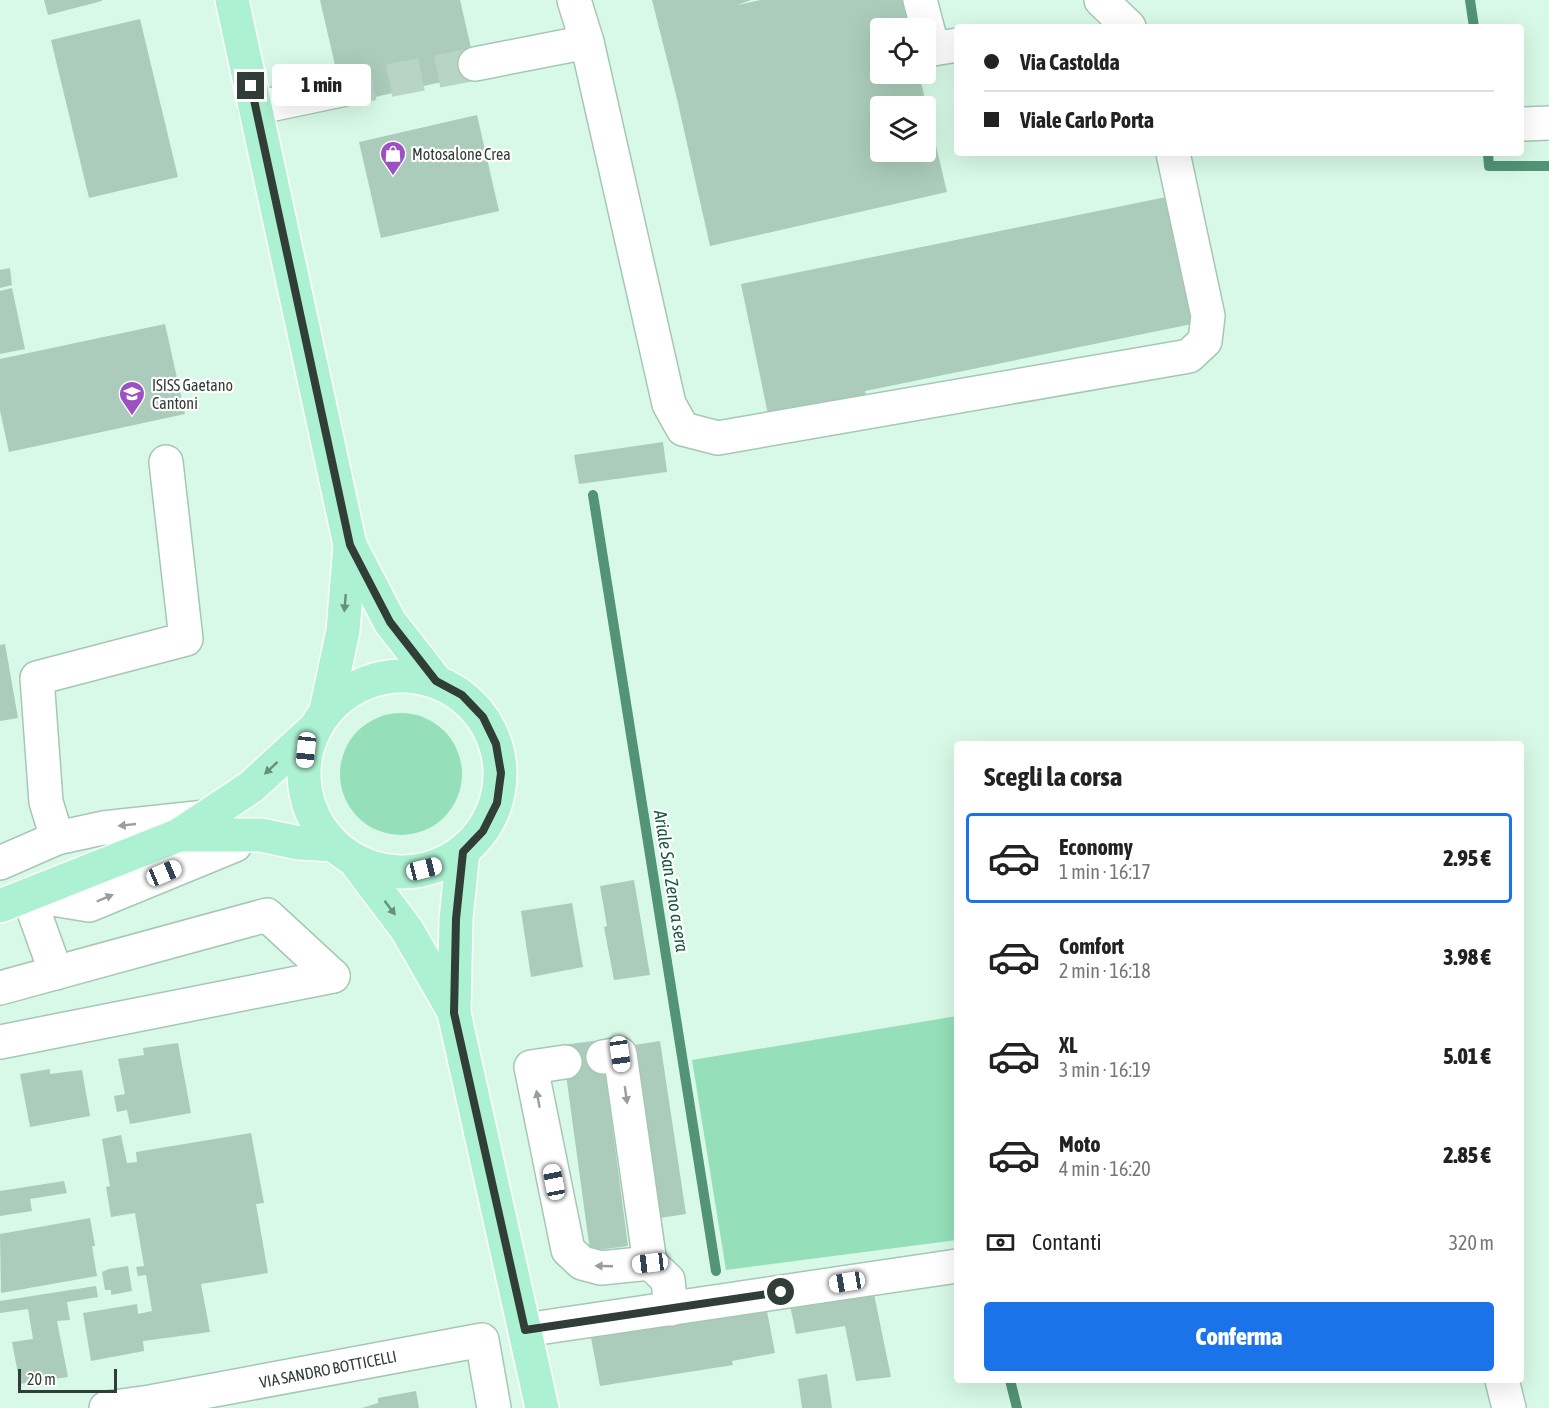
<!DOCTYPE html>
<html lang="it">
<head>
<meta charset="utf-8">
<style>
	:root { --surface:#fff; --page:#f2f2f2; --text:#222; --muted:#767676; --line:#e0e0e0; --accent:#1a73e8 }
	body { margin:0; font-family:"Asap Condensed",sans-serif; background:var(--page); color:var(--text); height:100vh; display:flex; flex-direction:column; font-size:22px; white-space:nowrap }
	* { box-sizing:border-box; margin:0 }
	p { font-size:20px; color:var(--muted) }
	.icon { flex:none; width:33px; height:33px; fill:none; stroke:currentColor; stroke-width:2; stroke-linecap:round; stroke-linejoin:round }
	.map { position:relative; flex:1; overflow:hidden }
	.details { position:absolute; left:954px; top:741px; width:570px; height:642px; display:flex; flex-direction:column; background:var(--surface); border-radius:6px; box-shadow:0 6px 24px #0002 }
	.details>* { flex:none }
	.guide { position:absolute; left:954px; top:24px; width:570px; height:132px; border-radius:6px; box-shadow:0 6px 24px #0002; display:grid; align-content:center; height:132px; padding:0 30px; background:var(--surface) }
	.buttons { position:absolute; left:870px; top:18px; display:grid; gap:12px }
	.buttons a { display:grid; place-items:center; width:66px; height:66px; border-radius:6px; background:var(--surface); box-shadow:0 6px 24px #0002; font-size:30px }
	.scale { position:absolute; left:18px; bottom:15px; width:99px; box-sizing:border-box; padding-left:6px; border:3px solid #313e37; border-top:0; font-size:16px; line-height:21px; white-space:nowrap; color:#313e37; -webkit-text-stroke:4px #fff; paint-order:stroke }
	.end { position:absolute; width:27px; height:27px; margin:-14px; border:8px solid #313e37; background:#fff; box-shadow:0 0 0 3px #fff }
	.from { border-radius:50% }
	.bubble { position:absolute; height:42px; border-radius:6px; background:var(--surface); box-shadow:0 6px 24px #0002; font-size:20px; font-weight:800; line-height:42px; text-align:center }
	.car { position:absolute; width:18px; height:36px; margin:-18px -9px; border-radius:8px; box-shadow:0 0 4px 2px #0007; background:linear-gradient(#fff 24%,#345 0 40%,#fff 0 76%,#345 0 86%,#fff 0) }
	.guide b { display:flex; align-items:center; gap:21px; height:57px; font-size:22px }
	.guide b+b { border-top:2px solid var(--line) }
	.guide i { width:15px; height:15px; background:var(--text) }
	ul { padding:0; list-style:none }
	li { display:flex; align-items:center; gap:18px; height:90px; margin:0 12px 9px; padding:0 18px; border:3px solid transparent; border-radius:6px }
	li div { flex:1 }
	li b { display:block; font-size:22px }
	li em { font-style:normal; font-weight:800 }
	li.on { border-color:var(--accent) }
	li>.icon { width:54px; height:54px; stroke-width:1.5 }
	h2 { padding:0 30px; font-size:27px; line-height:72px }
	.pay { display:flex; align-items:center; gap:15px; height:66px; padding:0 30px; font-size:22px }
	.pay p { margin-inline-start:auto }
	.button { display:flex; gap:12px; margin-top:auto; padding:12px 30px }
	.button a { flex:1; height:69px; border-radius:6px; background:var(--accent); color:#fff; font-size:24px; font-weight:800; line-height:69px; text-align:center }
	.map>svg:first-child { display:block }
</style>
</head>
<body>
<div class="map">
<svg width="1549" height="1408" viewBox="0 0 1549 1408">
	<rect width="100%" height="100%" fill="#d8f9e7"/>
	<g fill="#95e0bb">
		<circle cx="401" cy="774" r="61"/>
		<polygon points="957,1016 957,1240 726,1270 692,1060"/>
	</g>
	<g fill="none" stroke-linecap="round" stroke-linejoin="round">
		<g stroke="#529475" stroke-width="10">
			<polyline points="1470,0 1474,27"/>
			<polyline points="1488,154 1489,166 1549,166"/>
			<polyline points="593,495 716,1271"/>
			<polyline points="1010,1380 1017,1408"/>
		</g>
	</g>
	<g fill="#abccbb" fill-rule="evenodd">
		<polygon points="44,0 102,0 102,1 48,15"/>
		<polygon points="320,0 460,0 477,74 344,104"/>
		<path d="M 652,0 L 751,0 L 737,5 L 761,0 L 902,0 L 909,28 L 880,28 L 880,74 L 919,74 L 947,192 L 710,246 L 677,99 ZM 880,106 L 926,106 L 926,152 L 880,152 Z"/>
		<polygon points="140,19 178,177 89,198 51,40"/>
		<polygon points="477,115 499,211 381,238 359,142"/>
		<polygon points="1171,196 1197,323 865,391 869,403 770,424 741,284"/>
		<polygon points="10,268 12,285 0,288 0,270"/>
		<polygon points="12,288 25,349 0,354 0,291"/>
		<polygon points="165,324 185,414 9,452 0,411 0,359"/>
		<polygon points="663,442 667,472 579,484 574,455"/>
		<polygon points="5,644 18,718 0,721 0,645"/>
		<polygon points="634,880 650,975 614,980 604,927 607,926 600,886"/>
		<polygon points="572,903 583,967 531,977 521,911"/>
		<polygon points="601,1040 628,1246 590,1251 562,1045"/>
		<polygon points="660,1041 686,1214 660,1218 634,1045"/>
		<polygon points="178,1043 191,1113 130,1124 127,1110 117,1112 114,1096 125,1094 118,1059 144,1055 143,1048"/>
		<polygon points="50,1069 50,1074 82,1070 90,1116 30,1127 20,1074"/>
		<polygon points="251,1133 264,1203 256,1204 268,1273 201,1284 210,1332 143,1341 144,1351 91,1361 83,1313 137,1304 138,1314 152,1311 146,1275 138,1276 136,1267 144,1266 135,1213 111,1217 106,1187 110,1186 102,1139 121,1135 127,1163 137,1162 136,1152"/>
		<polygon points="64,1181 67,1193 30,1199 32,1211 0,1216 0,1191"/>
		<polygon points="90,1218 95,1246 92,1246 97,1276 1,1293 0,1234"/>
		<polygon points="128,1266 132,1291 111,1295 111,1290 105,1290 102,1272 109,1269"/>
		<polygon points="96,1286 98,1297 67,1302 70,1320 57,1321 68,1377 20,1384 12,1342 33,1339 28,1309 0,1313 0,1301"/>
		<polygon points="874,1294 891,1377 856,1381 845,1326 796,1334 790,1305"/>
		<polygon points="765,1301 775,1353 732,1361 733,1365 600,1386 589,1327"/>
		<polygon points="827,1374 832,1408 802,1408 798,1379"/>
		<polygon points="416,1391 419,1408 362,1408 378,1403 378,1398"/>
	</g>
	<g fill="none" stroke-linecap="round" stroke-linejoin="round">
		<polyline stroke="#b7d4c4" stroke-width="33" stroke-dasharray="33 16" stroke-linecap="butt" points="341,90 475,64"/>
		<defs>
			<g id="minor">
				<polyline points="574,0 587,42"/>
				<polyline points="920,0 933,49 957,45"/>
				<polyline points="1101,0 1129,27"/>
				<polyline points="475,64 587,42 669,404 683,429 718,438 1189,356 1205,341 1208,316 1173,153"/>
				<polyline points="255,108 341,90"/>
				<polyline points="1521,124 1549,123"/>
				<polyline points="57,838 46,802 37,678 186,639 166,462"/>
				<polyline points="0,863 57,838 103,828 206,817"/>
				<polyline points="56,973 28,895 89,905 235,845 241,835"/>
				<polyline points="0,988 267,915 333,976"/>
				<polyline points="0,1042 333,976"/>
				<polyline points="565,1062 531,1067 568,1250 582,1263 601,1268 650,1263 620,1054 603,1057"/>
				<polyline points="650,1263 668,1280 671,1309"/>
				<polyline points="525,1330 957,1266"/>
				<polyline points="1502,1380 1509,1408"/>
				<polyline points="106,1408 150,1402 482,1340 494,1408"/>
			</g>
			<g id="major">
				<polyline points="232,0 350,545 390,622 436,681"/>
				<circle cx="402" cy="774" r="98"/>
				<polyline points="326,710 343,631 350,545"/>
				<polyline points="179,835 261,835 299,843 333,845"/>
				<polyline points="463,852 456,919 454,1013 542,1408"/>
				<polyline points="355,861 407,930 454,1012"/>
				<polyline points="0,906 179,835 251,787 314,729"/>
			</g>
		</defs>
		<use href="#minor" stroke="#a7c7b6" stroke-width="36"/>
		<use href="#major" stroke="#fff" stroke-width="36"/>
		<use href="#minor" stroke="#fff" stroke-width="33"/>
		<use href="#major" stroke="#acf1d1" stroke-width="33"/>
	</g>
	<defs><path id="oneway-solid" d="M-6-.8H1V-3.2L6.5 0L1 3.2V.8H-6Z" transform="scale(1.5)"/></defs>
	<g fill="#688f7c">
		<use href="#oneway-solid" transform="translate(345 603) rotate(95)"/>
		<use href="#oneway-solid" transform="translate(271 768) rotate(137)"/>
		<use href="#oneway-solid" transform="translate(390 908) rotate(53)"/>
	</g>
	<g fill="#989e9b">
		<use href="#oneway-solid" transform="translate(127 825) rotate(174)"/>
		<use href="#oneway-solid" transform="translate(105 898) rotate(-23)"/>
		<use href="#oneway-solid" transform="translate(626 1095) rotate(82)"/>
		<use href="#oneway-solid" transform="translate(538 1099) rotate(-101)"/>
		<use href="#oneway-solid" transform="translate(604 1266) rotate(-178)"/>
	</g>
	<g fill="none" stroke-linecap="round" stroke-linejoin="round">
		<polyline stroke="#313e37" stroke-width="8" points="251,86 350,545 390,622 436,681 462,695 483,717 496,744 501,773 497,803 483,831 463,852 456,919 454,1013 525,1330 781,1292"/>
	</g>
	<defs>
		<symbol id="shop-pin" viewBox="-11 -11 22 30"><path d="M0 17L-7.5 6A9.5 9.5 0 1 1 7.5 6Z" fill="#9c51c3" stroke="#fff"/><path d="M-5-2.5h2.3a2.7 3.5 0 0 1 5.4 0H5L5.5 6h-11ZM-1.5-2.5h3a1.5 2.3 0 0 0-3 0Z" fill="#fff"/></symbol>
		<symbol id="school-pin" viewBox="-11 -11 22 30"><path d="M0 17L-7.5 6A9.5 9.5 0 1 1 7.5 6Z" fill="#9c51c3" stroke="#fff"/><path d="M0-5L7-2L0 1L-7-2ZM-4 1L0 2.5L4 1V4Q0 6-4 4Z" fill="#fff"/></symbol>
	</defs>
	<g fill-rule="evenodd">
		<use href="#shop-pin" x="378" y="139" width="30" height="40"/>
		<use href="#school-pin" x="117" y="379" width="30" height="40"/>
	</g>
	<g text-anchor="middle" stroke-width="4.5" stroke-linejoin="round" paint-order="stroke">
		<g font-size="16" fill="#313e37" stroke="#fff" text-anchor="start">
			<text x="412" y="160">Motosalone Crea</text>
			<text x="152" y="391">ISISS Gaetano<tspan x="152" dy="18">Cantoni</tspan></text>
		</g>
		<g font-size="16" fill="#313e37" stroke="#fff">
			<text transform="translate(328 1369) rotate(-11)" y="6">VIA SANDRO BOTTICELLI</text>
		</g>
		<g font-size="18" font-style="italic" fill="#155a3f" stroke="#fff">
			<text transform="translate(671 881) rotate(81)" y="6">Ariale San Zeno a sera</text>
		</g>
	</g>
</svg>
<div class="buttons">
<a><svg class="icon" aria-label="locate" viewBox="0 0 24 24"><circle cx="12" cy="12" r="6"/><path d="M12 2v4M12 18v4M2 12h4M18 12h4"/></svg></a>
<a><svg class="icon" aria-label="layers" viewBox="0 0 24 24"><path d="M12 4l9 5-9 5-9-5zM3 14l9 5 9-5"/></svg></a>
</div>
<div class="scale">20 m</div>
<i class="end from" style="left:781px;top:1292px"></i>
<i class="end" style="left:251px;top:86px"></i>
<div class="bubble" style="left:272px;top:64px;width:99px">1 min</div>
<i class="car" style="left:306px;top:750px;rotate:186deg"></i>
<i class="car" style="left:424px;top:869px;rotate:76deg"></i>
<i class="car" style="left:164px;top:873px;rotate:67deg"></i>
<i class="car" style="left:620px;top:1054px;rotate:172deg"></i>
<i class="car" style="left:554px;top:1182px;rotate:349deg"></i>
<i class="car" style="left:650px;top:1263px;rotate:263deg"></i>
<i class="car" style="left:847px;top:1282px;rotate:261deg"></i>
<div class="guide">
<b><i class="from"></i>Via Castolda</b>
<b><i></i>Viale Carlo Porta</b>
</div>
<section class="details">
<h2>Scegli la corsa</h2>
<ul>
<li class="on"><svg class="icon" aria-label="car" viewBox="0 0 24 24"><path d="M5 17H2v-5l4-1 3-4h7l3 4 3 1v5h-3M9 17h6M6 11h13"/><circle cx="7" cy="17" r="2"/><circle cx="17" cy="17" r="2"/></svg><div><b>Economy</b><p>1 min · 16:17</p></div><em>2.95 €</em></li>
<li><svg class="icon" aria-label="car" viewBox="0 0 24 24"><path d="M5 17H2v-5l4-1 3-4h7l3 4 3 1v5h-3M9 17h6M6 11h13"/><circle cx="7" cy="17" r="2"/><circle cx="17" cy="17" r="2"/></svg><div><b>Comfort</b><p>2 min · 16:18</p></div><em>3.98 €</em></li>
<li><svg class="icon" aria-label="car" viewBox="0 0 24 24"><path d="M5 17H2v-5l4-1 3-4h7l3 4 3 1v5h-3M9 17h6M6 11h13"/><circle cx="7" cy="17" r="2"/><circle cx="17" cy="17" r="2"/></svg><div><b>XL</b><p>3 min · 16:19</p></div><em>5.01 €</em></li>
<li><svg class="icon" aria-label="car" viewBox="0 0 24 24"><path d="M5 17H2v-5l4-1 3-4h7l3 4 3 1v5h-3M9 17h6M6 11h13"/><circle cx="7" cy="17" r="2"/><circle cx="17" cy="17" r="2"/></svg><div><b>Moto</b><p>4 min · 16:20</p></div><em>2.85 €</em></li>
</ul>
<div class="pay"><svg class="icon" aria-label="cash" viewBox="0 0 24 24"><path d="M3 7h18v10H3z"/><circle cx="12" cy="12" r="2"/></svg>Contanti<p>320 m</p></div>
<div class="button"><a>Conferma</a></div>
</section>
</div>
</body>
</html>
